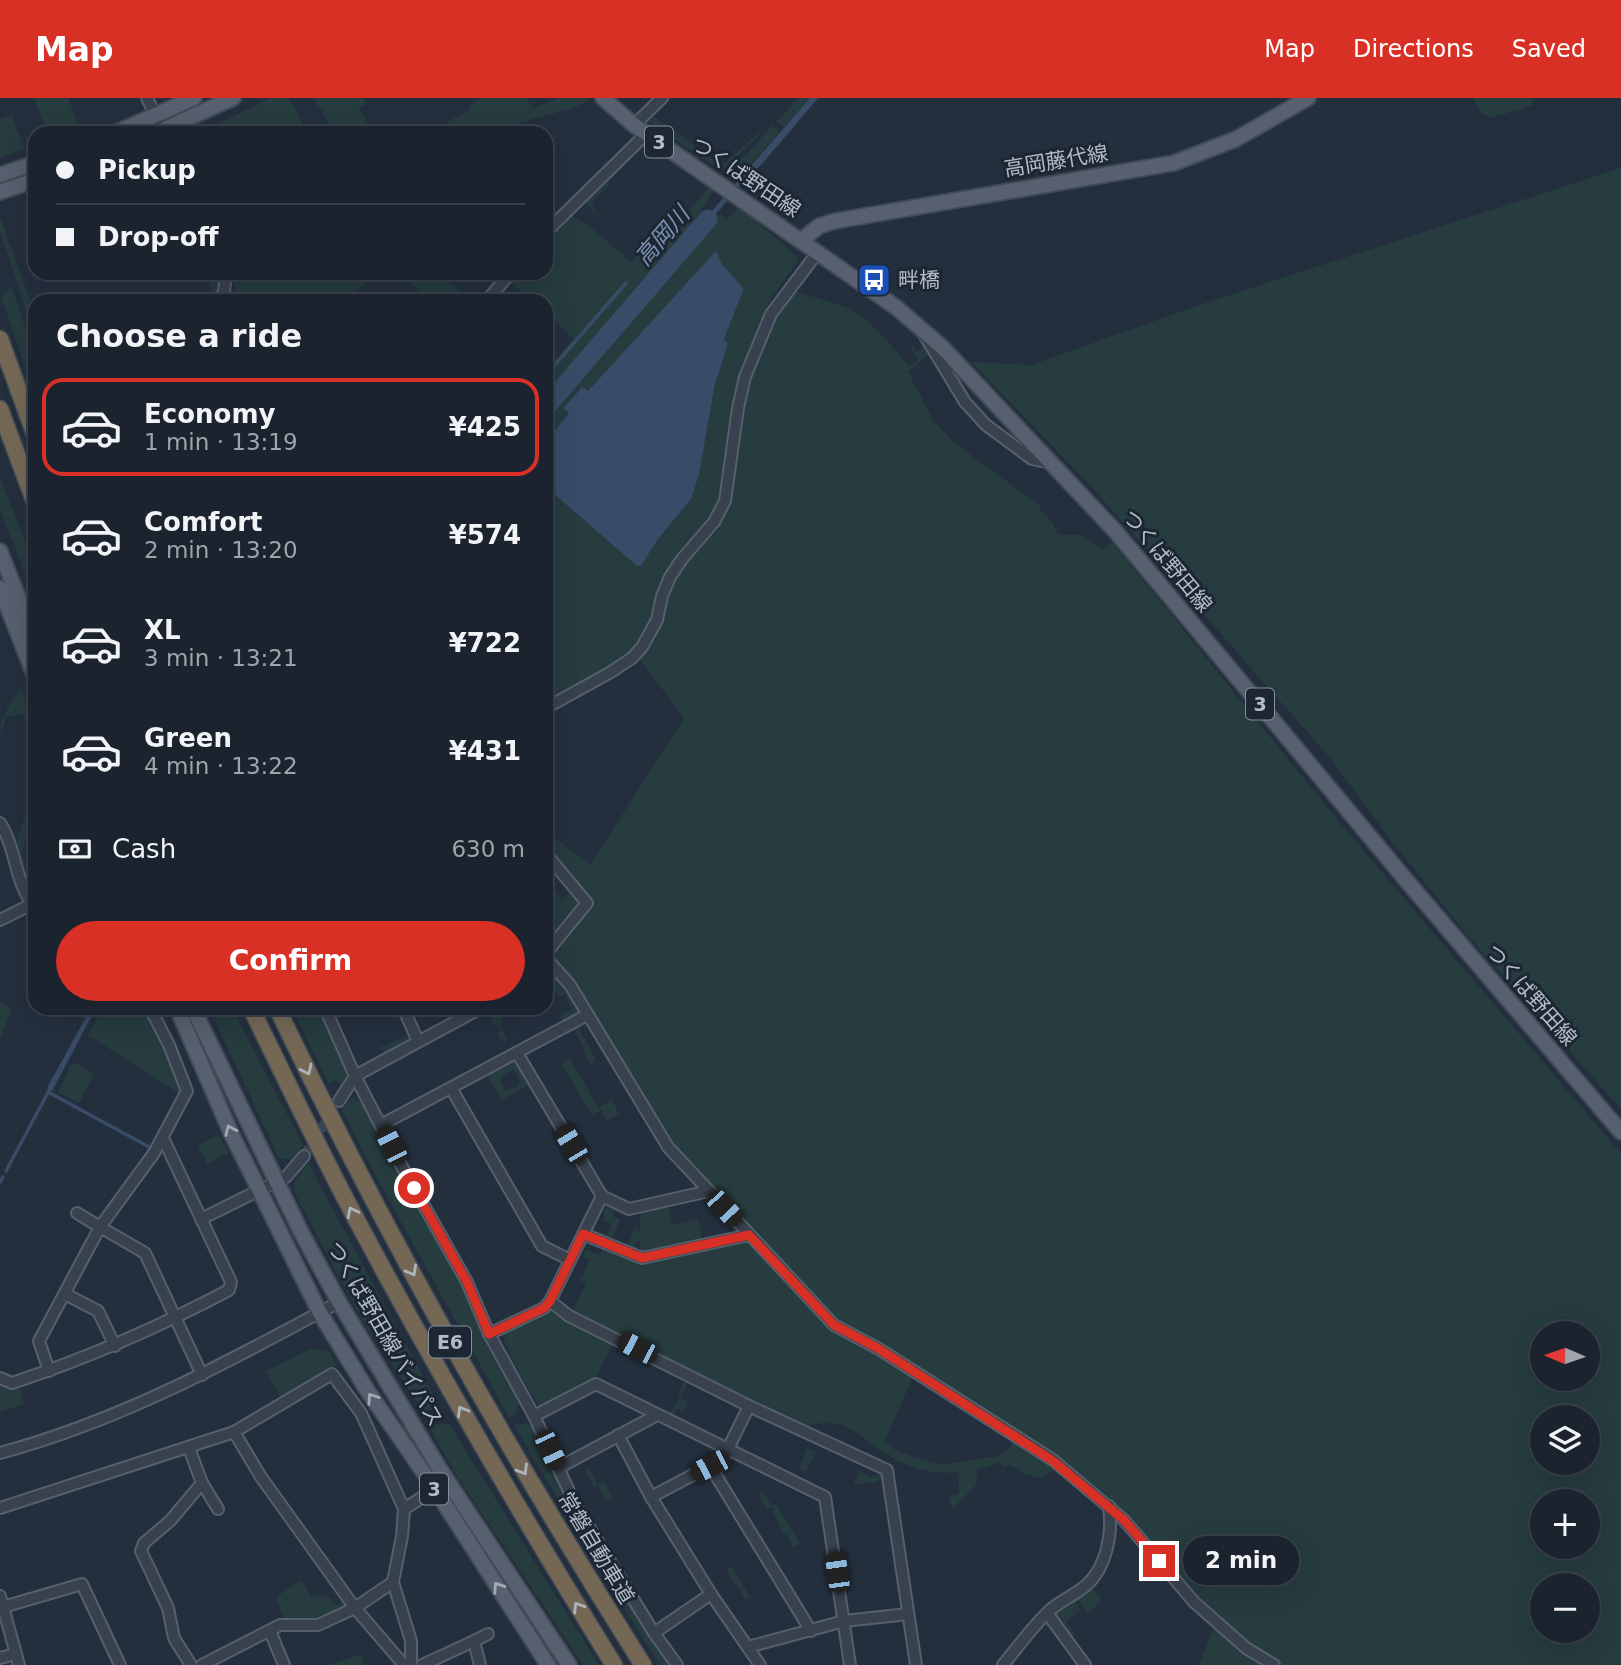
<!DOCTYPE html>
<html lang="en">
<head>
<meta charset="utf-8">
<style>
	:root { --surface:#1b232e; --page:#242b36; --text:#f1f3f6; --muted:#a0a4aa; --line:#39404a; --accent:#d93025 }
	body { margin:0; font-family:"DejaVu Sans","Noto Sans JP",sans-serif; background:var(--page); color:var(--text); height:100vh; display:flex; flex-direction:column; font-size:26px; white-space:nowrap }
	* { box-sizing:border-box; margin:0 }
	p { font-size:23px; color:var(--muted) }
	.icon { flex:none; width:38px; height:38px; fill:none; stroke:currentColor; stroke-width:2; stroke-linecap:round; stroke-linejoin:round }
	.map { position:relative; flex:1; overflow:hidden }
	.drawer { position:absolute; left:28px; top:196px; width:525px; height:721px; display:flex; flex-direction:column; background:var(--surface); border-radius:21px; box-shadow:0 7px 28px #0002,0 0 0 2px var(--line) }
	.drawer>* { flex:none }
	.banner { position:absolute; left:28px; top:28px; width:525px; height:154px; border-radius:21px; box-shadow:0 7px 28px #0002,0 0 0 2px var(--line); display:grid; align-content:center; height:154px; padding:0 28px; background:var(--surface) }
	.needle { width:46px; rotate:272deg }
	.controls { position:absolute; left:1530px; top:1223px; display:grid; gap:14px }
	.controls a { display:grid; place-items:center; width:70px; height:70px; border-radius:50%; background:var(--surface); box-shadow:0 7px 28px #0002,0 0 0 2px var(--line); font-size:35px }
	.end { position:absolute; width:32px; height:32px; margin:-16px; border:9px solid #d93025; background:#fff; box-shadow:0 0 0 4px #fff }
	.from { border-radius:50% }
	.bubble { position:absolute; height:49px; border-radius:24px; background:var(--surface); box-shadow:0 7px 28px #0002,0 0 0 2px var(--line); font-size:23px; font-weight:800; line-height:49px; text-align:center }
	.car { position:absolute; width:21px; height:42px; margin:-21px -10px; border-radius:9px; box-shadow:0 0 5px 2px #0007; background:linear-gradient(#222 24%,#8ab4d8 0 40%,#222 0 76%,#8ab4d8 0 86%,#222 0) }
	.banner b { display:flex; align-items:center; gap:24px; height:66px; font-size:26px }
	.banner b+b { border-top:2px solid var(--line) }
	.banner i { width:18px; height:18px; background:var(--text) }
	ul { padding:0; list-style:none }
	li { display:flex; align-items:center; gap:21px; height:98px; margin:0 14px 10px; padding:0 14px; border:4px solid transparent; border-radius:21px }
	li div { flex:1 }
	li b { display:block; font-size:26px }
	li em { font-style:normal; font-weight:800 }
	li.current { border-color:var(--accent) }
	li>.icon { width:63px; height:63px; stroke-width:1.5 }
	h2 { padding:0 28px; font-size:32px; line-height:84px }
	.pay { display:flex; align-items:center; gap:18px; height:77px; padding:0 28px; font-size:26px }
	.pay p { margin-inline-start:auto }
	.cta { display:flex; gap:14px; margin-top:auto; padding:14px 28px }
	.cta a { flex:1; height:80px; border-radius:42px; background:var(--accent); color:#fff; font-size:28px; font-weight:800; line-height:80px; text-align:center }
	header { display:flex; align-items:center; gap:42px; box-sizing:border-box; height:98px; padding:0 35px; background:var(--accent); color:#fff }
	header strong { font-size:33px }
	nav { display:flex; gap:38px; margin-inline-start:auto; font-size:24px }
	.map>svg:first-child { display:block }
</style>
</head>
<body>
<header>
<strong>Map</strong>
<nav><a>Map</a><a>Directions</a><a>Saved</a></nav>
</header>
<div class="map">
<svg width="1621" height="1567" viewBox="0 0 1621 1567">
	<rect width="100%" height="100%" fill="#242f3e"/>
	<g fill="#263c3f" fill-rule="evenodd">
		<polygon points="34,0 68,0 80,32 70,35 47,35"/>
		<polygon points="271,0 289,0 308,35 198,35"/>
		<polygon points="314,0 363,0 366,6 359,10 373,35 335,35"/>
		<path d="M 482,0 L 526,0 L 533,11 L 559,0 L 588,0 L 588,3 C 560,18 525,18 501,35 L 443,35 L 448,24 L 470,11 L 471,6 Z"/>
		<polygon points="798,0 810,0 784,29 777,23"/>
		<polygon points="1473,0 1531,0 1533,7 1491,20 1481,15"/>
		<polygon points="12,17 24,51 0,60 0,21"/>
		<polygon points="652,17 719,66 724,66 759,34 759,37 722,73 647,23"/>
		<polygon points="773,27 779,35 746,72 738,65"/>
		<polygon points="625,61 627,62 607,82 610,86 591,105 599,118 583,102"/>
		<polygon points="1621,70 1621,1011 1468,838 1393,745 1331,661 1089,386 971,264 1031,267 1205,205"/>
		<polygon points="709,89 713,92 694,125 698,129 645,189 639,185 637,187 642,194 546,303 546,272 574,241 546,216 546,203 531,203 508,182 515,175 546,175 546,140 569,115 591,130 631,164 663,134 668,137"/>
		<polygon points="739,108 799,161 767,207 739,275 720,401 704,428 685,446 669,469 655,501 653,517 636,547 614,565 564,594 558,597 548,595 546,389 637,468 641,468 699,376 715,286 728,246 724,241 743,195 744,191 722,166 716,154 588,294 581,289 563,309 569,315 546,343 546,312 636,210 640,213 721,115 727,121"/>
		<polygon points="0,119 35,215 35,239 0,134"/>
		<path d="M 207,175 L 221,175 L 220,190 L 213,203 L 204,203 C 212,194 211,186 207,175 Z"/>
		<polygon points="235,175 375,175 349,201 350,203 229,203 235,190"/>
		<polygon points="400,175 439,175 470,203 429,203"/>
		<polygon points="12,189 35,260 35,296 1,199"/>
		<path d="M 795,193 C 812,199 831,203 847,210 C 872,222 894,250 909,269 L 919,261 L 910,250 L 913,248 L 917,254 L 923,249 L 929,256 L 908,274 L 934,324 L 954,345 L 1042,409 L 1039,411 L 1053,425 L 1058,437 L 1082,437 L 1103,451 L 1113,445 L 1336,720 L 1621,1056 L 1621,1567 L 1283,1567 L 1248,1547 L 1197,1500 L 1126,1416 L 1053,1354 L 911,1267 L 913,1278 L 885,1343 L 894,1351 L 911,1358 L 942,1367 L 998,1358 L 1010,1350 L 1013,1341 L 1056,1370 L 1042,1381 L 1025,1376 L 1010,1367 L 1003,1369 L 1001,1364 L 977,1372 L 976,1387 L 952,1411 L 948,1397 L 959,1396 L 958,1374 C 929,1378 899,1366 876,1349 C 867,1344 859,1334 849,1330 C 838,1324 824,1325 812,1326 L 807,1330 L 572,1214 L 586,1185 L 579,1182 L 583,1178 L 589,1162 L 583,1158 L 586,1151 L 599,1157 L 603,1150 L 639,1164 L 749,1144 L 756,1135 L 674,1049 L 552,861 L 553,854 L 585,818 L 592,806 L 591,800 L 546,750 L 546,733 L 590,767 L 684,620 L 639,560 L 655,539 L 665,515 L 670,493 L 686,465 L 718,432 L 732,400 L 748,290 L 776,222 ZM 1542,1236 L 1587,1236 L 1587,1281 L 1542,1281 ZM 1542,1320 L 1587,1320 L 1587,1365 L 1542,1365 ZM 1542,1404 L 1587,1404 L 1587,1449 L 1542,1449 ZM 1542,1488 L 1587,1488 L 1587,1533 L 1542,1533 Z"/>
		<polygon points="0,380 35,467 35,501 0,412"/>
		<path d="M 21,590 L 35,624 L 35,643 L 23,616 L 7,619 L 0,634 C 0,618 13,603 21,590 Z"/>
		<path d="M 35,696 C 35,719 26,729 24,750 C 22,764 28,780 32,793 L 24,778 L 17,742 L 31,699 Z"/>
		<polygon points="552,790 563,801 571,793 579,801 580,806 546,848 546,800"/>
		<polygon points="546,876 549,876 556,880 568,895 559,900 550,883 546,884"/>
		<polygon points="569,896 579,913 577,917 563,924 560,918 572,911 566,898"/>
		<polygon points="0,903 12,911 0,941"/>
		<path d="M 103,910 L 142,910 C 156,936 175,966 180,996 L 88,937 Z"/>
		<polygon points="209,910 232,910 303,1047 292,1062 279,1060"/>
		<polygon points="292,910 319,910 348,973 342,990 336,982 329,985"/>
		<polygon points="496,910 503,924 499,926 508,941 502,944 497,934 500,932 496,926 493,928 490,921 494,918 492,912"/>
		<polygon points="578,929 596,962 591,966 583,954 585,952 574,931"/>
		<polygon points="409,937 408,943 384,956 381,949"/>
		<polygon points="570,960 600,1013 592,1017 561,966"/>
		<path d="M 514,962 L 519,963 L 532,985 L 502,1002 L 487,977 ZM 514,972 L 520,984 L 517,986 L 518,989 L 505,992 L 500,983 L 505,976 Z"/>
		<polygon points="73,964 94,976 79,1005 58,994"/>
		<polygon points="352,1000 363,1005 411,1098 456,1176 477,1218 486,1246 520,1304 515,1316 509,1319 385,1095 342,1012"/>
		<polygon points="612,1002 619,1016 607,1022 599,1009"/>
		<polygon points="219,1037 228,1055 207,1066 198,1047"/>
		<polygon points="308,1065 440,1310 423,1313 363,1224 295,1096 294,1084"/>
		<polygon points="668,1107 672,1127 698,1121 702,1143 641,1154 640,1141 639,1144 635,1144 635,1150 627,1149 635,1128 637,1133 640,1133 640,1112"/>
		<polygon points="606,1109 613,1112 613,1119 620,1121 612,1143 594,1135 593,1131 607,1137 612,1127 603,1122 605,1118 603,1117"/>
		<polygon points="553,1211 567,1223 613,1244 596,1280 544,1308 538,1306 514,1266 503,1239 504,1235"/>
		<polygon points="312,1250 329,1254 337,1267 280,1299 266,1273"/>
		<polygon points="685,1281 688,1285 680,1300 688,1304 684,1314 677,1311 673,1317 669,1315 680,1300 678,1298"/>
		<polygon points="0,1284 14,1291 20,1290 24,1306 0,1314"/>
		<polygon points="528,1325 534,1333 570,1408 671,1567 660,1567 601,1473 514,1327"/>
		<polygon points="449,1326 599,1567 583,1567 457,1378 428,1327"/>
		<polygon points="807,1350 816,1354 806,1374 799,1370 802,1362 809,1364 803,1361"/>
		<polygon points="589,1370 598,1387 604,1384 613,1399 606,1403 597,1387 594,1389 585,1372"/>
		<polygon points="859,1372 871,1379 881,1374 884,1380 875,1384 857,1387 854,1384"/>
		<polygon points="762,1393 772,1408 776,1406 800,1445 794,1450 787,1437 791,1434 784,1437 771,1409 767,1411 758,1396"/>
		<polygon points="731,1468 750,1499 746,1502 736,1486 738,1485 735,1486 726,1471"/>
		<polygon points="302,1482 312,1499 327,1497 337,1507 345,1501 347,1508 321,1521 285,1523 276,1499"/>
		<polygon points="1091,1489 1101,1500 1100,1504 1088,1515 1076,1500 1088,1494"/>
		<polygon points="1075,1501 1080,1512 1066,1524 1075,1535 1070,1539 1055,1520 1055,1513"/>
		<polygon points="1215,1527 1262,1567 1199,1567"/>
		<polygon points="362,1556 364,1567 329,1567"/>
	</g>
	<g fill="#394c67">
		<polygon points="810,0 818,0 762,66 749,77 756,84 747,80 695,140 690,138 709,117 705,112 711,114"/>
		<polygon points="716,153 722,166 744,191 724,241 728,246 715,286 699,376 691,401 658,441 641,468 637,468 546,389 546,343 569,315 563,310 582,289 588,293"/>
		<polygon points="91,910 96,910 52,993 47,990"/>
	</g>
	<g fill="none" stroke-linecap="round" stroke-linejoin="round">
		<g stroke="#394c67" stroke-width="3.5">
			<polyline points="546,277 626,185"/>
			<polyline points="48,994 151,1050"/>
			<polyline points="6,1073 51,989"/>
			<polyline points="0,1084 3,1079"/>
		</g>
		<polyline stroke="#394c67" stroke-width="19" points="546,309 708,121"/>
		<polyline stroke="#3a4453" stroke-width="10" stroke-dasharray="10 5" stroke-linecap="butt" points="304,1058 339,1003"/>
		<defs>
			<g id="minor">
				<polyline points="147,0 164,35"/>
				<polyline points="634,27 662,0"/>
				<polyline points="546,134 647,35"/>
				<polyline points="218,203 224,194 226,175"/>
				<polyline points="486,203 511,175"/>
				<polyline points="925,238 965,304 986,327 1032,361 1051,365"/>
				<polyline points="546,610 611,574 632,560 642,549 657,522 662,498 670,479 682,461 714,424 725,403 738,310 745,279 771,216 818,154"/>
				<path d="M 0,725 C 17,751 14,785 35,809"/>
				<polyline points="546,756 587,805 546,855"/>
				<polyline points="0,822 32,806 35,801"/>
				<polyline points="546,860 570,887 668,1049 834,1227 879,1251 1053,1362 1124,1422 1194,1504 1246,1550 1274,1567"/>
				<polyline points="325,910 355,978 401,1067 467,1184 489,1236 534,1318 576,1408 654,1535 677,1567"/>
				<polyline points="403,910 418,943"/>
				<polyline points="451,990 542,1148 570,1162"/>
				<polyline points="339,1003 355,978 481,910"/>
				<polyline points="381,1027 587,917"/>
				<polyline points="602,1098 629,1111 709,1093"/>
				<polyline points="77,1115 100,1129 154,1055 187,993 169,947 150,910"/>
				<polyline points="201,1121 286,1079 304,1058"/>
				<polyline points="583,1136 642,1160 749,1137"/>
				<polyline points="65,1196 98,1213 115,1248"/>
				<polyline points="550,1203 569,1218 749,1308 887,1372 916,1567"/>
				<polyline points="489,1236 544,1210 550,1203 602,1098 517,955"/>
				<polyline points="49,1273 39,1243 100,1129 145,1155 202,1277"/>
				<path d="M 0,1280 L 12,1285 C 88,1260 159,1229 229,1192 L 231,1184 L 163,1040"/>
				<polyline points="534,1318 596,1286 825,1399 850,1567"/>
				<polyline points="234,1334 261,1379 355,1510 404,1567"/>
				<polyline points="618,1337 651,1399 711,1496"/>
				<polyline points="189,1350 202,1385 170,1423 144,1445 141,1453 168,1510 174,1540 191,1567"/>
				<path d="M 0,1355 C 120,1323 230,1263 339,1204"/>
				<polyline points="710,1368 811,1533"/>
				<polyline points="558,1370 657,1317"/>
				<polyline points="202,1385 218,1411"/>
				<polyline points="651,1399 723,1361 749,1308"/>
				<polyline points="0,1410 234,1334 332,1276 361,1315 404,1411 402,1438 393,1484 411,1543 411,1567"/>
				<polyline points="404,1411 435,1391"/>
				<polyline points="0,1498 19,1567"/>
				<polyline points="3,1509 82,1486 120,1567"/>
				<polyline points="1047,1515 1085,1567"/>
				<polyline points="270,1533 284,1567"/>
				<polyline points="654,1535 711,1496 760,1567"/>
				<polyline points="474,1543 488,1536"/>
				<polyline points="748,1549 844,1523 908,1516"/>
				<polyline points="0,1560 16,1556"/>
				<polyline points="202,1567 280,1527 318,1527 355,1510 393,1484"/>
				<polyline points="422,1567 474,1543 480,1567"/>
				<path d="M 1003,1567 C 1018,1549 1032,1529 1049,1513 C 1059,1504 1069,1500 1080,1492 C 1106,1475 1113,1437 1109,1408"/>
			</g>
			<g id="major">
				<polyline points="603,0 634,27 897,210 942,249 1116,434 1406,782 1621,1034"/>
				<polyline points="115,35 194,0"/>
				<polyline points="156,35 233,0"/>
				<polyline points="0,77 35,65"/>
				<polyline points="0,94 35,82"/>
				<polyline points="802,142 819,128 835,123 1174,65 1236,41 1308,0"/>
				<polyline points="0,453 35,542"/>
				<polyline points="0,490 35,579"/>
				<polyline points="177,910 231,1035 320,1215 367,1292 435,1391 548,1567"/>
				<polyline points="193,910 301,1134 339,1204 439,1370 569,1567"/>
			</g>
			<g id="highway">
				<polyline points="0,241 35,337"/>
				<polyline points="0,311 35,405"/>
				<path d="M 251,910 C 287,984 323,1060 362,1132 C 441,1280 526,1425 614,1567"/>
				<path d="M 277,910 C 385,1136 509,1355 643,1567"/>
			</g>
		</defs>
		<use href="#minor" stroke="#565f6c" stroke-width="14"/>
		<use href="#major" stroke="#414a57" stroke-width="18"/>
		<use href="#highway" stroke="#434c59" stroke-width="19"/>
		<use href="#minor" stroke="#38414e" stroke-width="10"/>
		<use href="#major" stroke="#56606e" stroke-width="14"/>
		<use href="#highway" stroke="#746855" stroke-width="16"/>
	</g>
	<defs><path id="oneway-chevron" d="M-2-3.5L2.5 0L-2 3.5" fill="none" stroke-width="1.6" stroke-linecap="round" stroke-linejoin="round" transform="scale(1.75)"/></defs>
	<g stroke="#aeb4bd">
		<use href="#oneway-chevron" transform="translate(307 972) rotate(64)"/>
		<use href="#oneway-chevron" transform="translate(352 1114) rotate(-117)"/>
		<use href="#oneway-chevron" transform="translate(412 1173) rotate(61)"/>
		<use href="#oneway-chevron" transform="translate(462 1313) rotate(-120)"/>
		<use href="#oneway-chevron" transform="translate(523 1372) rotate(59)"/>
		<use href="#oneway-chevron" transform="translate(578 1509) rotate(-122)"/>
	</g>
	<g stroke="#a1aab7">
		<use href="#oneway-chevron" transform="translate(230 1032) rotate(-114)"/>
		<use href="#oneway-chevron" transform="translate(372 1300) rotate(-124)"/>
		<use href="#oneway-chevron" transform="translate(498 1489) rotate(-123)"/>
	</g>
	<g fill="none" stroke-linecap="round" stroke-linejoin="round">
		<polyline stroke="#d93025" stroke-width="9" points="414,1090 467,1184 489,1236 544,1210 550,1203 583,1136 642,1160 749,1137 834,1227 879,1251 1053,1363 1124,1422 1159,1463"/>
	</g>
	<defs>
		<symbol id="bus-square" viewBox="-11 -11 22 22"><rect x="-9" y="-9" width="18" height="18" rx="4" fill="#1a4fb4" stroke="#1d2633"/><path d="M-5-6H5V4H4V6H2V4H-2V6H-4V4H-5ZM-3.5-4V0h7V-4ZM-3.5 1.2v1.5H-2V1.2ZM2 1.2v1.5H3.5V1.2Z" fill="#fff"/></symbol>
	</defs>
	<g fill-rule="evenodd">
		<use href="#bus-square" x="855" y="163" width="38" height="38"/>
	</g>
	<g text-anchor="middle" stroke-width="6" stroke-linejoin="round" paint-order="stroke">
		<g fill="#1d2633" stroke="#878f9c" stroke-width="2">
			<rect x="645" y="28.5" width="28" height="31" rx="5"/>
			<rect x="1246" y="590.5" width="28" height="31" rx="5"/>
			<rect x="429" y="1228.5" width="42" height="31" rx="5"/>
			<rect x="420" y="1375.5" width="28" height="31" rx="5"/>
		</g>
		<g font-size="19" font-weight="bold" fill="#b4bcc9">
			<text x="659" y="51">3</text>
			<text x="1260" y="613">3</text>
			<text x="450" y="1251">E6</text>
			<text x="434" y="1398">3</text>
		</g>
		<g font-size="21" fill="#b4bcc9" stroke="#1d2633">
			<text transform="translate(1056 63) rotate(-9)" y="7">高岡藤代線</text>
			<text transform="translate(746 79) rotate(34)" y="7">つくば野田線</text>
			<text transform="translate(1167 463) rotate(50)" y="7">つくば野田線</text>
			<text transform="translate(1531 897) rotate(49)" y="7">つくば野田線</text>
			<text transform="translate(385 1236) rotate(60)" y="7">つくば野田線バイパス</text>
			<text transform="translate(596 1450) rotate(59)" y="7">常磐自動車道</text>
		</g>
		<g font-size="21" fill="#b4bcc9" stroke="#1d2633" text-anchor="start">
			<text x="898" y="189">畔橋</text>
		</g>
		<g font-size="23" font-style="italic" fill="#7c92b1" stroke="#1d2633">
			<text transform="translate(662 138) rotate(-49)" y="8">高岡川</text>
		</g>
	</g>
</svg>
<div class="controls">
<a><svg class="needle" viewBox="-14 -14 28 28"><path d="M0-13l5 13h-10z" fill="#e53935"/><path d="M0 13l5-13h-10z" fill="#a0a4aa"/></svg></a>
<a><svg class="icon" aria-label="layers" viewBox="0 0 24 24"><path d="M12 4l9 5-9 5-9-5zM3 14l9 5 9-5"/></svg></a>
<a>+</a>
<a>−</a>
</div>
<i class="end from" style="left:414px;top:1090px"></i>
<i class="end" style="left:1159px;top:1463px"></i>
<div class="bubble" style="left:1183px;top:1438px;width:116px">2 min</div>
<i class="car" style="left:571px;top:1046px;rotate:329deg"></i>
<i class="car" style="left:391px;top:1047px;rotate:333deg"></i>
<i class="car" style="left:724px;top:1110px;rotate:137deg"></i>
<i class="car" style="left:637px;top:1250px;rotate:297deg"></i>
<i class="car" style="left:550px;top:1352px;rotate:155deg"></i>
<i class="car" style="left:710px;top:1368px;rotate:243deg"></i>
<i class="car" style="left:837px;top:1474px;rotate:352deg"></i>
<div class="banner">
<b><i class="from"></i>Pickup</b>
<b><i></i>Drop-off</b>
</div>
<section class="drawer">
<h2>Choose a ride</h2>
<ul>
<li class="current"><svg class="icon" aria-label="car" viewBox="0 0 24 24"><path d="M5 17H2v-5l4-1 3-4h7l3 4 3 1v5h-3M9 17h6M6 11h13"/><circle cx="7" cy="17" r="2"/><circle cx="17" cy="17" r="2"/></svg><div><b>Economy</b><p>1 min · 13:19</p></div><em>¥425</em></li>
<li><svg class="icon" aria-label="car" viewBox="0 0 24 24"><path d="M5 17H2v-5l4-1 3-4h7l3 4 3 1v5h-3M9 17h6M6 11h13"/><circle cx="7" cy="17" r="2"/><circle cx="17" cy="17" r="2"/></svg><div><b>Comfort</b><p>2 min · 13:20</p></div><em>¥574</em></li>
<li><svg class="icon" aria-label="car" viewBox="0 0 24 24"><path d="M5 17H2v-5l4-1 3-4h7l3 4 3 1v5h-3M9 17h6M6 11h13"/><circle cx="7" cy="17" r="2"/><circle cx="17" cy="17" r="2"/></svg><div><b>XL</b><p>3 min · 13:21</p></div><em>¥722</em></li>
<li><svg class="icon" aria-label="car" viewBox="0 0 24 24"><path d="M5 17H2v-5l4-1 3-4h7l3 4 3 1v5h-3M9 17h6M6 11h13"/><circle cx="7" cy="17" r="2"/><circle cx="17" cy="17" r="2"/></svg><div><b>Green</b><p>4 min · 13:22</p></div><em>¥431</em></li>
</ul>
<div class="pay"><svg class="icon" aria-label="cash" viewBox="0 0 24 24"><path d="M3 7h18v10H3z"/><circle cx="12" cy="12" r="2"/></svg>Cash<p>630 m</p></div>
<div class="cta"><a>Confirm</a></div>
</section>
</div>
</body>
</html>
